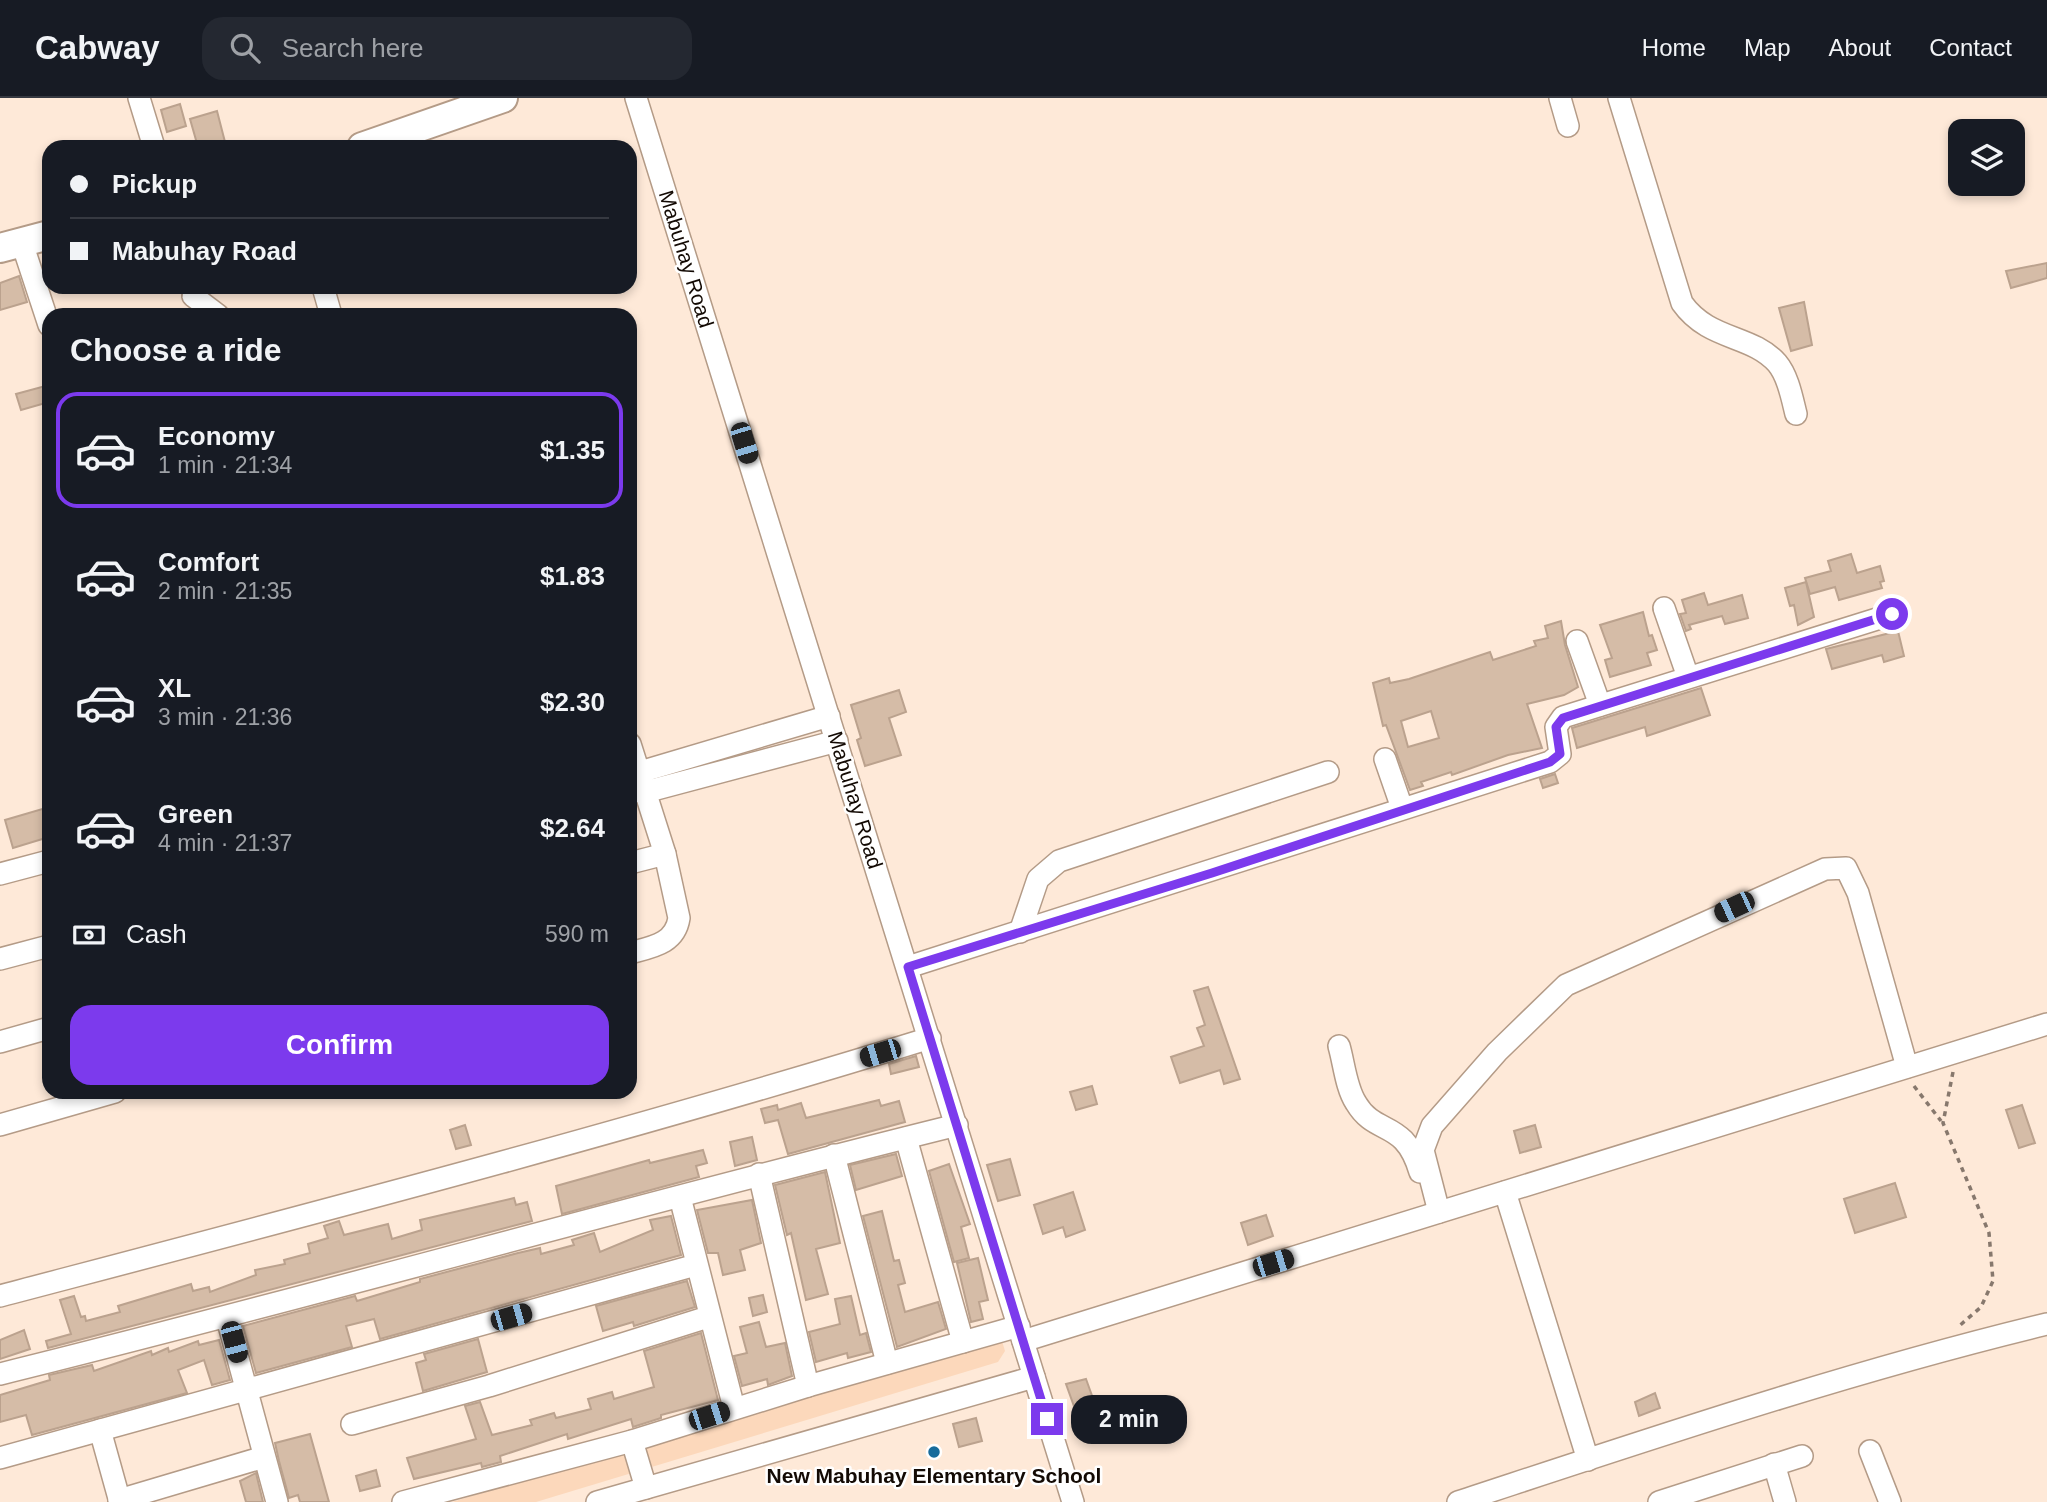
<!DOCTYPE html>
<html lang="en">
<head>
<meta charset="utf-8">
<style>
	:root { --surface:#171b24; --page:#242831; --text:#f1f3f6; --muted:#9ea1a6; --line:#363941; --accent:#7c3aed }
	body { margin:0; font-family:Helvetica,sans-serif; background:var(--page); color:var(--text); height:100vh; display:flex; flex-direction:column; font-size:26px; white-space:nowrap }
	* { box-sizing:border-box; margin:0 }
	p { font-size:23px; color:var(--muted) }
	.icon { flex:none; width:38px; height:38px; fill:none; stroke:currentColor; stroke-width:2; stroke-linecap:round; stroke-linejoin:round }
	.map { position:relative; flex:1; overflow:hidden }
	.drawer { position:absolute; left:42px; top:210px; width:595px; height:791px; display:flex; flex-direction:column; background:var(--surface); border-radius:21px; box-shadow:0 4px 10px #0003 }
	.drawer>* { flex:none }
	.guide { position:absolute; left:42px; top:42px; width:595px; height:154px; border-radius:21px; box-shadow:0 4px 10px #0003; display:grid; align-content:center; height:154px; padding:0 28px; background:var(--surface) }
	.tools { position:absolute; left:1948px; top:21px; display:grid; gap:14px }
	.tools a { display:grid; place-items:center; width:77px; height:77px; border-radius:14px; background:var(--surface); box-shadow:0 4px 10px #0003; font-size:35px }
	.end { position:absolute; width:32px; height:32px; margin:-16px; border:9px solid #7c3aed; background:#fff; box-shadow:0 0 0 4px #fff }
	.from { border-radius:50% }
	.bubble { position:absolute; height:49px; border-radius:21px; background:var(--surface); box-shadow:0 4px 10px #0003; font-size:23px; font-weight:700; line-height:49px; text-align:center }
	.car { position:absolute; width:21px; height:42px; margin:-21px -10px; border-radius:9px; box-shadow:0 0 5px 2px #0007; background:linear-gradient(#222 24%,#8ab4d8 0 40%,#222 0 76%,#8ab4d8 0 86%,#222 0) }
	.guide b { display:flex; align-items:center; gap:24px; height:66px; font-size:26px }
	.guide b+b { border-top:2px solid var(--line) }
	.guide i { width:18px; height:18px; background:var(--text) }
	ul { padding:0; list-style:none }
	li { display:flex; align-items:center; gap:21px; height:116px; margin:0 14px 10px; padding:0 14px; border:4px solid transparent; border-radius:21px }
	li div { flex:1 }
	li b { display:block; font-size:26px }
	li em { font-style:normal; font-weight:700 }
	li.on { border-color:var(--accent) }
	li>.icon { width:63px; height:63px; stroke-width:1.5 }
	h2 { padding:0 28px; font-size:32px; line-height:84px }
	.pay { display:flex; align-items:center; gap:18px; height:77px; padding:0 28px; font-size:26px }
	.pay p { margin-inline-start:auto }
	.cta { display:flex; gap:14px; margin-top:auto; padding:14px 28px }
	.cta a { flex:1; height:80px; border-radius:21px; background:var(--accent); color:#fff; font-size:28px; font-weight:700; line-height:80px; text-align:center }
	header { display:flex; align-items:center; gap:42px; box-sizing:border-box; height:98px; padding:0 35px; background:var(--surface); border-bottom:2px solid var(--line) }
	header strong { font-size:33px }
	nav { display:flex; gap:38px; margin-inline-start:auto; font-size:24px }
	.search { width:490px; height:63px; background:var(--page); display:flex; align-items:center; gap:18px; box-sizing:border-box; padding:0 24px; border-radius:21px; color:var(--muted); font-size:26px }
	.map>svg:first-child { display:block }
</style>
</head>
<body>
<header>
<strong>Cabway</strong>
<div class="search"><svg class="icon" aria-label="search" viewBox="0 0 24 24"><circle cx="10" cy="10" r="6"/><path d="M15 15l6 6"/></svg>Search here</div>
<nav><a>Home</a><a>Map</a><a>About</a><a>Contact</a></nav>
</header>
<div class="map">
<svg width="2047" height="1404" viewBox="0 0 2047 1404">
	<rect width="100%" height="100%" fill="#fee9d8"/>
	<polygon fill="#fcd8bb" points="989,1241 1002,1243 1005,1253 998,1264 536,1404 452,1404"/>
	<g fill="#d5bca7" stroke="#bba28e" stroke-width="2" fill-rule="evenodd">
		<polygon points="180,6 186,28 167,34 161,12"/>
		<polygon points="217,13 225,44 198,49 190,21"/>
		<polygon points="2047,165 2047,180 2011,190 2006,173"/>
		<polygon points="19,178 27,204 0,212 0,185"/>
		<polygon points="1804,204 1812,247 1791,253 1779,210"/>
		<polygon points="49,287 49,304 21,312 16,296"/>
		<polygon points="1851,456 1857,475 1880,468 1884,483 1880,484 1882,490 1839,502 1835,489 1810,496 1805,480 1831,473 1828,463"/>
		<polygon points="1806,484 1814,519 1798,527 1794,507 1790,508 1785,490"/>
		<polygon points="1704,495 1708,507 1742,497 1748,520 1725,526 1722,518 1689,527 1691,531 1686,533 1680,516 1686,515 1682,502"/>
		<polygon points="1643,514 1649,538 1652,537 1657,552 1647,555 1651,567 1610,579 1605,562 1612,560 1600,527"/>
		<path d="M 1561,523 L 1565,547 L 1578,589 L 1564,597 L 1527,606 L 1542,650 L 1508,657 L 1452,677 L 1451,674 L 1421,684 L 1423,688 L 1410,692 L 1386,627 L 1383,628 L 1373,585 L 1389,580 L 1390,585 L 1409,581 L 1490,554 L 1493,562 L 1536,548 L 1534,543 L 1548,540 L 1545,528 ZM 1431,613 L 1439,640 L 1408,649 L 1401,623 Z"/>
		<polygon points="1898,533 1904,558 1884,564 1882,557 1832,571 1826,551"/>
		<polygon points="1701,590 1710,617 1647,638 1645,629 1577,650 1572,630"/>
		<polygon points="899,592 906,614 889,620 901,657 865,668 857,642 861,640 851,607"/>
		<polygon points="1555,676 1558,685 1543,690 1540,681"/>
		<polygon points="49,709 49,739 13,750 5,722"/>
		<polygon points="1208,889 1240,981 1224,986 1220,972 1180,985 1171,959 1204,948 1197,930 1205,927 1194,893"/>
		<polygon points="916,958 919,969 891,976 889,966"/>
		<polygon points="1092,988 1097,1006 1076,1012 1070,994"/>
		<polygon points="879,1002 881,1008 899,1003 905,1024 788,1056 778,1022 765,1025 761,1011 777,1007 778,1012 801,1005 806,1020"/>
		<polygon points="2022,1007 2035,1045 2019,1050 2006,1012"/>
		<polygon points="465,1027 471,1047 456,1051 450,1032"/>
		<polygon points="1535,1027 1541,1049 1520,1055 1514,1033"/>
		<polygon points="752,1039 757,1062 735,1068 730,1044"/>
		<polygon points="703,1052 707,1065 696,1068 699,1079 562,1116 556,1088 649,1062 650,1065"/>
		<polygon points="896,1056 902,1078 856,1092 850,1067"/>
		<polygon points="1010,1061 1020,1097 998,1103 987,1067"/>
		<polygon points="949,1066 970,1126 961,1129 969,1160 954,1164 929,1073"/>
		<polygon points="825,1074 840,1145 816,1151 828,1196 806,1202 791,1135 787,1137 775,1087"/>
		<polygon points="1895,1085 1906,1119 1855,1135 1844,1101"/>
		<polygon points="1073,1094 1085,1132 1066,1139 1063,1129 1043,1136 1034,1107"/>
		<polygon points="514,1100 516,1107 527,1104 532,1123 48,1250 46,1243 71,1236 60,1202 74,1198 81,1219 85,1218 86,1223 120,1214 118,1208 191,1186 193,1193 209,1189 210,1194 256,1177 255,1172 285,1166 284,1162 310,1155 308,1146 328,1140 324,1128 339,1123 344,1137 388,1126 392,1141 422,1132 420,1122"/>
		<polygon points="752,1102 761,1145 740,1152 745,1172 723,1177 718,1155 708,1155 697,1112"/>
		<polygon points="882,1113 894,1163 899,1162 905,1185 898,1187 905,1214 938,1204 946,1231 897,1249 863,1118"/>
		<polygon points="1266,1117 1273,1138 1248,1147 1241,1125"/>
		<polygon points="671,1118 681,1157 380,1241 374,1221 346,1228 352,1249 256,1275 243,1228 355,1198 357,1203 420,1184 420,1181 518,1155 540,1150 541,1156 574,1147 572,1142 594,1135 600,1154 653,1132 650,1122"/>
		<polygon points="978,1160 988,1202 979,1204 983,1221 971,1224 957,1165"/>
		<polygon points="687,1183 695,1209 634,1228 633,1224 603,1233 596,1208"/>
		<polygon points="763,1197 767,1214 753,1218 749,1200"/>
		<polygon points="851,1198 860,1237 866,1235 871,1254 848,1260 847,1255 816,1264 809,1234 840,1226 835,1201"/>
		<polygon points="759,1224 766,1249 785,1245 792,1278 768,1287 767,1281 742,1288 734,1258 747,1255 740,1229"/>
		<polygon points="24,1232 30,1251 0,1261 0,1242"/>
		<polygon points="701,1235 718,1302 661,1317 661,1320 633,1329 631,1321 568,1341 567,1336 500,1358 501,1364 482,1369 481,1365 414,1381 407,1360 476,1341 465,1308 480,1304 492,1337 532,1327 530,1322 554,1315 556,1320 591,1311 588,1301 612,1294 614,1301 654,1289 644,1253"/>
		<polygon points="478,1241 487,1274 423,1293 416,1265 426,1262 424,1256"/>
		<polygon points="219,1242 230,1282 212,1287 204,1262 178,1272 187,1295 32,1337 26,1317 0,1324 0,1297 50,1282 49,1277 92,1267 94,1273 151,1253 152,1257 168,1250 169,1254 198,1243 199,1247"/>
		<polygon points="1086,1281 1095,1306 1075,1311 1066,1286"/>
		<polygon points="1655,1295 1660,1310 1639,1318 1635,1304"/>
		<polygon points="976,1320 982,1343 959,1349 953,1326"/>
		<polygon points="310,1336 329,1404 300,1404 298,1397 289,1400 279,1363 275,1345"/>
		<polygon points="376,1372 380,1388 360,1393 356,1378"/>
		<polygon points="256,1375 263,1404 246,1404 240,1383"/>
	</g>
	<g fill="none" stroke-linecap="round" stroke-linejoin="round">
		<defs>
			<g id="minor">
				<polyline points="139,0 154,49"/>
				<polyline points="636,0 1073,1404"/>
				<polyline points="1560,0 1568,28"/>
				<path d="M 1619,0 L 1682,205 C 1709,243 1751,236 1777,265 C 1788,278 1792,300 1796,316"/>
				<polyline points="22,145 49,227"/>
				<polyline points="323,189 331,217"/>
				<polyline points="193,198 218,217"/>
				<polyline points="1664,510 1688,579"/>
				<polyline points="1577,543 1600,607"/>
				<path d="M 630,646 L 665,756 L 679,820 C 675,846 652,849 630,855"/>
				<polyline points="1385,661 1402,710"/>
				<polyline points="630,680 640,674 829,618"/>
				<polyline points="632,693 645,694 837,643"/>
				<polyline points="630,765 665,756"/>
				<polyline points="0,776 49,763"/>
				<polyline points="1020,834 1038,781 1059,763 1328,674"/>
				<polyline points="0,861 49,848"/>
				<polyline points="908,869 1550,664 1560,656 1556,629 1563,619 1893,516"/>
				<polyline points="0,944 49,930"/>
				<path d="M 1339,948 C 1344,965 1346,990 1356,1005 C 1376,1039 1404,1020 1420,1074"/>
				<polyline points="0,1027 115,994"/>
				<polyline points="906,1040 963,1244"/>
				<polyline points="834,1057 887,1265"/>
				<polyline points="759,1076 808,1288"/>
				<polyline points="1505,1094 1588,1362"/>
				<polyline points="680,1099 734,1310"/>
				<polyline points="1439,1114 1423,1052 1432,1028 1497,954 1566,887 1825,771 1846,770 1858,795 1907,969"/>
				<path d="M 0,1198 C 311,1116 623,1035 930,940"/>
				<polyline points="227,1220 277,1404"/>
				<polyline points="1023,1243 2047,926"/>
				<path d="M 0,1276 C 320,1197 637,1106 957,1027"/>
				<polyline points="352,1326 489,1288 708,1219"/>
				<polyline points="100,1332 120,1404"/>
				<polyline points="632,1343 646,1390"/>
				<polyline points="1870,1353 1890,1404"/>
				<polyline points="0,1360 696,1167"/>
				<polyline points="1774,1366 1785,1404"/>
				<polyline points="119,1402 264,1359"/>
				<polyline points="403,1404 632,1343 808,1288 1019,1228"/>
				<polyline points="597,1404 1034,1279"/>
				<path d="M 1458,1404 C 1653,1340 1848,1274 2047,1226"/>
				<polyline points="1659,1404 1802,1358"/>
			</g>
			<g id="major">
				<polyline points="362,49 503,0"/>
				<polyline points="0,150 49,137"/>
			</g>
		</defs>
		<use href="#minor" stroke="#b49b87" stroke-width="24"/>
		<use href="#major" stroke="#b49b87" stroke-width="32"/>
		<g stroke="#87786d" stroke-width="3.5" stroke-dasharray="5 5" stroke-linecap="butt">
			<polyline points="1953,974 1943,1025 1989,1135 1993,1183 1981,1209 1958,1229"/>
			<polyline points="1914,988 1941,1023"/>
		</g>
		<use href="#minor" stroke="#fff" stroke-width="21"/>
		<use href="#major" stroke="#fff" stroke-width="28"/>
	</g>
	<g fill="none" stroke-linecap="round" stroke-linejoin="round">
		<polyline stroke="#7c3aed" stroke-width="9" points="1047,1321 908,869 1212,775 1550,664 1560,656 1556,629 1563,620 1892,516"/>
	</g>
	<circle fill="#176b9b" stroke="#fff" stroke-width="2.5" cx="934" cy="1354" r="7"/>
	<g text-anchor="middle" stroke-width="5" stroke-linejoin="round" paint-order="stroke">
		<g font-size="21" fill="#130a04" stroke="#fff">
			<text transform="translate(686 161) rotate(73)" y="7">Mabuhay Road</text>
			<text transform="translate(855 702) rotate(73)" y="7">Mabuhay Road</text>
		</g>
		<g font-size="21" font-weight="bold" fill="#130a04" stroke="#fff">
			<text x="934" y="1385">New Mabuhay Elementary School</text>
		</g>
	</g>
</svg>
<div class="tools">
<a><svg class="icon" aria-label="layers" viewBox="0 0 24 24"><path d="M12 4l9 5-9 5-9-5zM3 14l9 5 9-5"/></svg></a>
</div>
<i class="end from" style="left:1892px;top:516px"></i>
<i class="end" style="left:1047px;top:1321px"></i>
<div class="bubble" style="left:1071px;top:1297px;width:116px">2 min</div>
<i class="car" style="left:744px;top:345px;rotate:163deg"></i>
<i class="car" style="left:1734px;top:809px;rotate:245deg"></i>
<i class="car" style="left:880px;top:955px;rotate:253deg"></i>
<i class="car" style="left:1273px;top:1165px;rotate:73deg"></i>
<i class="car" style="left:511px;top:1219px;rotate:74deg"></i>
<i class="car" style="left:234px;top:1244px;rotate:165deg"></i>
<i class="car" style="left:709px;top:1318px;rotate:72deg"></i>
<div class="guide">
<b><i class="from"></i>Pickup</b>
<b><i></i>Mabuhay Road</b>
</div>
<section class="drawer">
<h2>Choose a ride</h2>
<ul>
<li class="on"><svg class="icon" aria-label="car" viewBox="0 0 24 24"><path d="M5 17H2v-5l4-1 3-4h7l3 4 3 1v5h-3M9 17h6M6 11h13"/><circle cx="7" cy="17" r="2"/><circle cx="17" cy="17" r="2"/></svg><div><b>Economy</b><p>1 min · 21:34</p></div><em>$1.35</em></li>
<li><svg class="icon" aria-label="car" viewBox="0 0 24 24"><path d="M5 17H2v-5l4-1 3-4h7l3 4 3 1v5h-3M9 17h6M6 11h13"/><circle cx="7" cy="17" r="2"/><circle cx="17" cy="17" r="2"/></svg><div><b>Comfort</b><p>2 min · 21:35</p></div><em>$1.83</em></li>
<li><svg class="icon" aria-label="car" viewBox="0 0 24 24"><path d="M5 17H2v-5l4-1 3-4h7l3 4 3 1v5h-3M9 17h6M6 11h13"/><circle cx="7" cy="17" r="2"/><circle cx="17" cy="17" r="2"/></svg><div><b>XL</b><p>3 min · 21:36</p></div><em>$2.30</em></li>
<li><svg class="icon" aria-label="car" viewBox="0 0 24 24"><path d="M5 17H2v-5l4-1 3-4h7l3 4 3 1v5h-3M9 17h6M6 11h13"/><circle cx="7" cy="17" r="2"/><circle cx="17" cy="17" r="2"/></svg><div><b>Green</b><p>4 min · 21:37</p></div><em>$2.64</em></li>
</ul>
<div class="pay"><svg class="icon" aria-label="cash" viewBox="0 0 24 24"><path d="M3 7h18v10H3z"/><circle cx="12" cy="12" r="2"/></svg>Cash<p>590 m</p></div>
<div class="cta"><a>Confirm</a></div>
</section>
</div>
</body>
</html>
